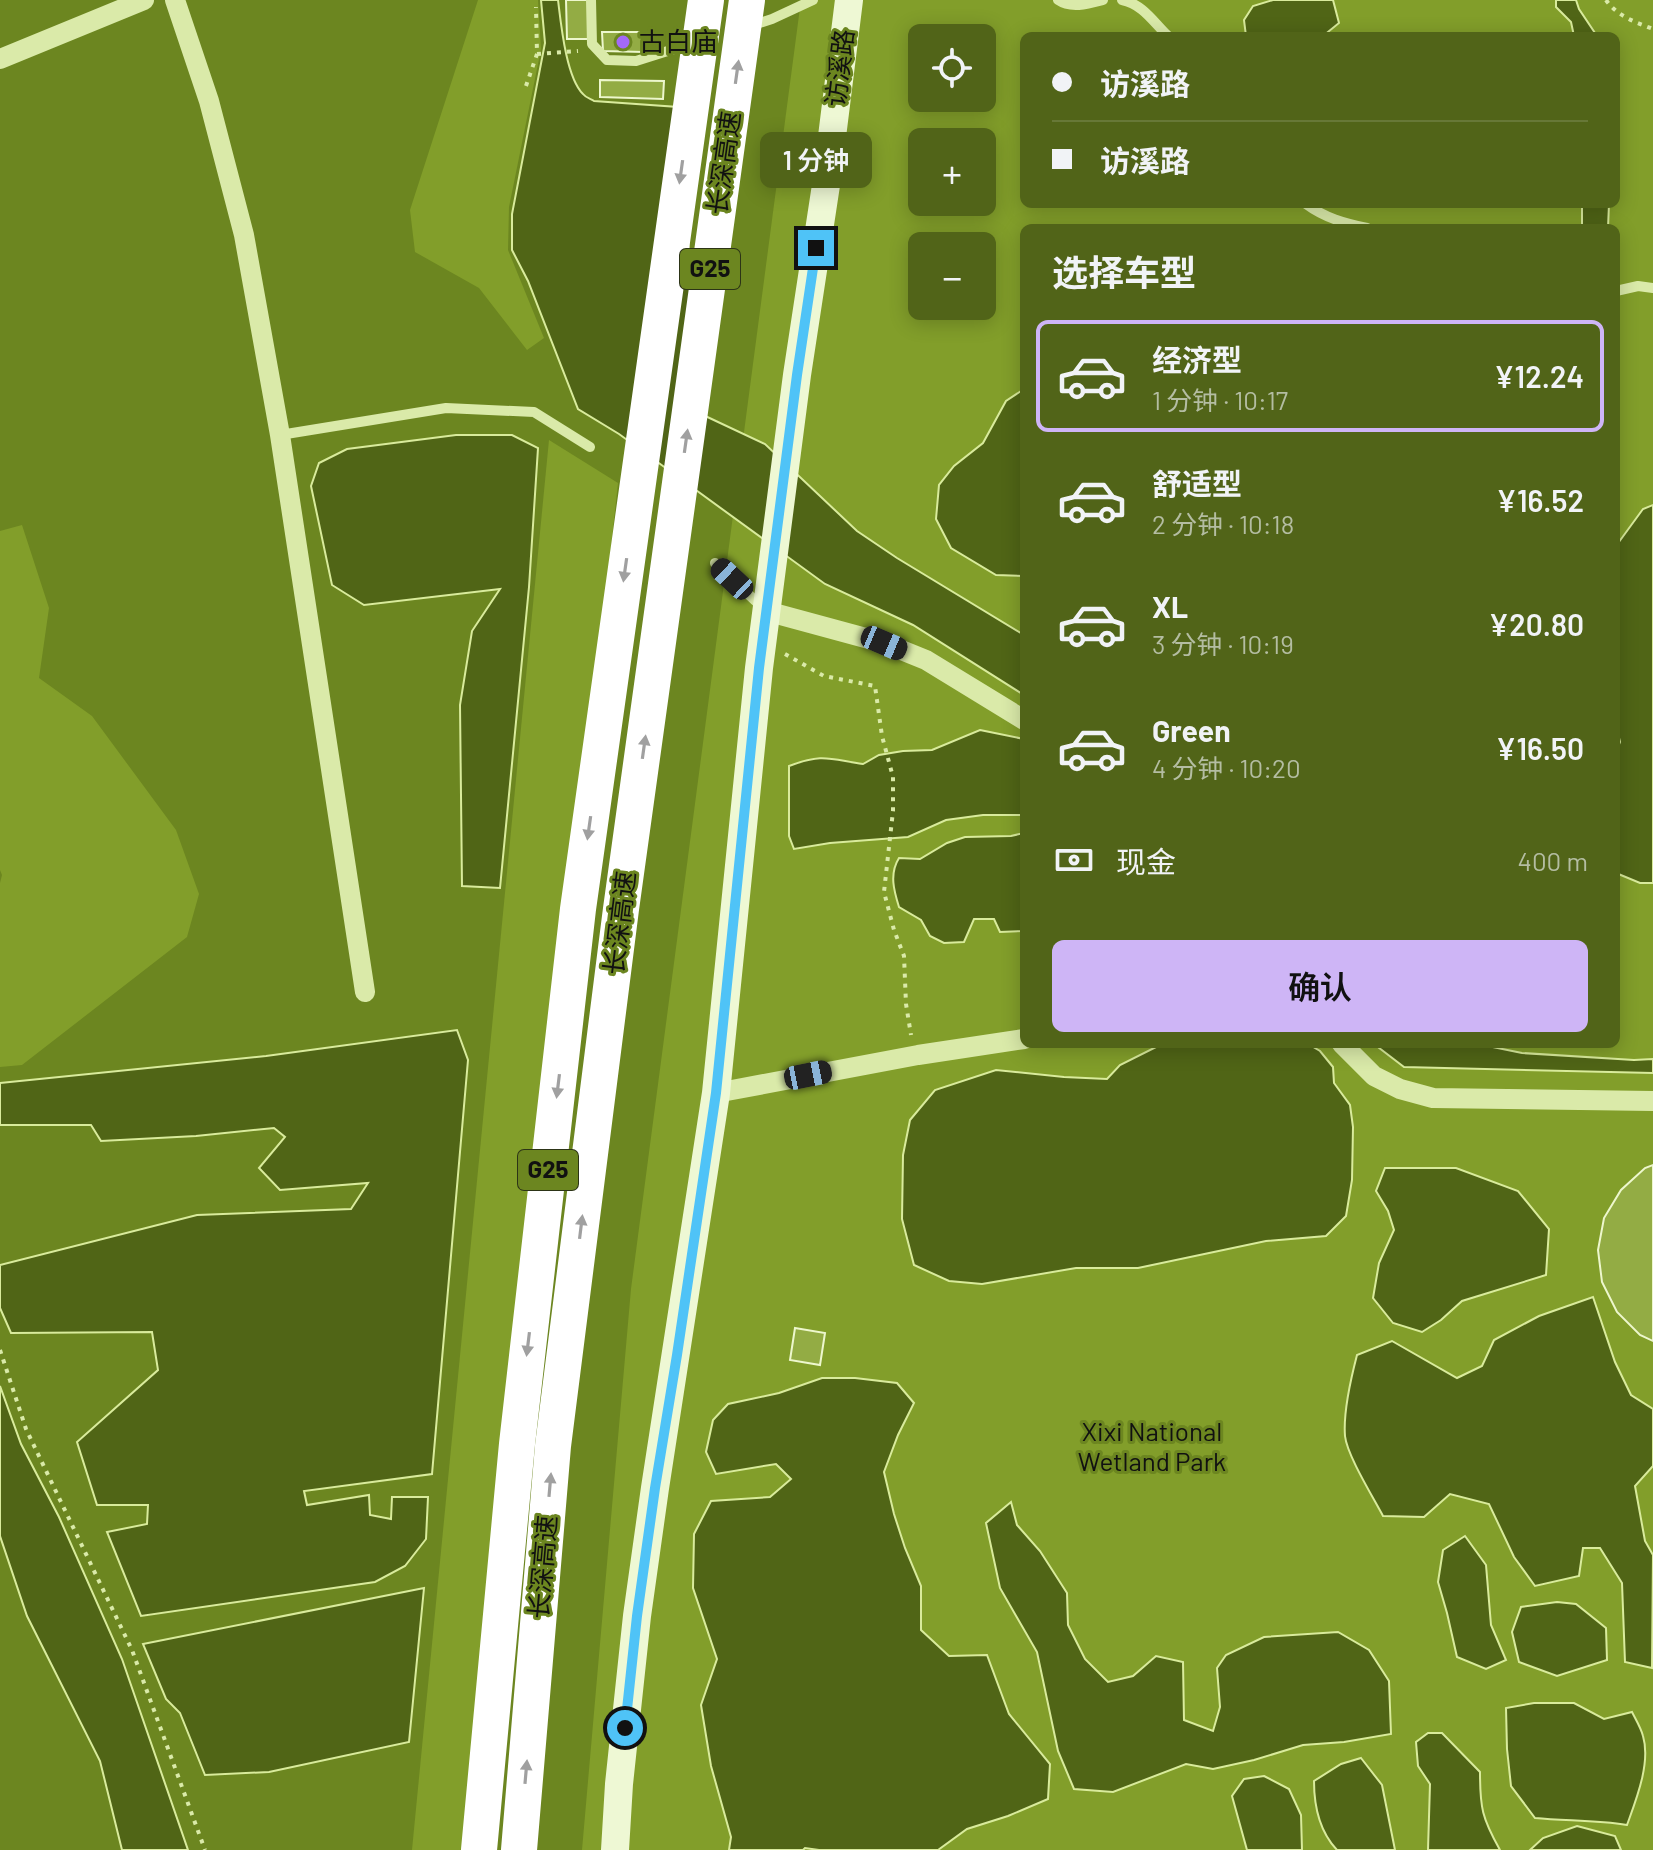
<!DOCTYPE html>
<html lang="zh">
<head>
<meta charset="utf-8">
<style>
	:root { --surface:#516418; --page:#576a21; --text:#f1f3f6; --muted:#b4bda2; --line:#677837; --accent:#ceb5f6 }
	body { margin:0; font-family:Barlow,"Noto Sans SC",sans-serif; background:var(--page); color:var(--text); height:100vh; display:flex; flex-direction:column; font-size:30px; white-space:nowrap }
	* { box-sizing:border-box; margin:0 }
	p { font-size:26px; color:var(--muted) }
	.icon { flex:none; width:44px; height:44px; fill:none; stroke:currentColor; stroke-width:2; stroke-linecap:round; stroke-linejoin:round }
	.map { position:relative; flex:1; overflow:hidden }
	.details { position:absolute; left:1020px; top:224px; width:600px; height:824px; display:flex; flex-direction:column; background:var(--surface); border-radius:12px; box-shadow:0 4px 20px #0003 }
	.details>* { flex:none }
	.top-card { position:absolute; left:1020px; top:32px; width:600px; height:176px; border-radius:12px; box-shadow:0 4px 20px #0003; display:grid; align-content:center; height:176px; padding:0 32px; background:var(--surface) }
	.fabs { position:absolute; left:908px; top:24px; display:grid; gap:16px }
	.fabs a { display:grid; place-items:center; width:88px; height:88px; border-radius:12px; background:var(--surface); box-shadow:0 4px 20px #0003; font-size:40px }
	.end { position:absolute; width:36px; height:36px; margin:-18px; border:10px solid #4fc3f7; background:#111; box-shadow:0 0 0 4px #111 }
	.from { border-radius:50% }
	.bubble { position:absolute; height:56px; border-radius:12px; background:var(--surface); box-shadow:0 4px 20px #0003; font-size:26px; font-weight:600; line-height:56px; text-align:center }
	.car { position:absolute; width:24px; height:48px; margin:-24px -12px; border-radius:10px; box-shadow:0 0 6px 2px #0007; background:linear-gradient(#222 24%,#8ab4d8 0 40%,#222 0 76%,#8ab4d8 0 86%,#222 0) }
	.top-card b { display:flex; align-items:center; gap:28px; height:76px; font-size:30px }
	.top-card b+b { border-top:2px solid var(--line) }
	.top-card i { width:20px; height:20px; background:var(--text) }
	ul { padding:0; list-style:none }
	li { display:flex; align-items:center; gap:24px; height:112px; margin:0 16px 12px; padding:0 16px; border:4px solid transparent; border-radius:12px }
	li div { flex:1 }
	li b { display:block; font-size:30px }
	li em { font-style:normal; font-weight:600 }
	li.current { border-color:var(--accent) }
	li>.icon { width:72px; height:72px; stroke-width:1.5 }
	h2 { padding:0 32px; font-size:36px; line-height:96px }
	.pay { display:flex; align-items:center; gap:20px; height:88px; padding:0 32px; font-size:30px }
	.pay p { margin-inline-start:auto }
	.button { display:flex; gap:16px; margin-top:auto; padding:16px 32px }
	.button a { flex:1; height:92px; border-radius:12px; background:var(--accent); color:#111; font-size:32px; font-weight:600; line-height:92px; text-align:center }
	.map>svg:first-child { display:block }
</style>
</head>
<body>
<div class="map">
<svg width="1653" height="1850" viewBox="0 0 1653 1850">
	<rect width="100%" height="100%" fill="#6c8620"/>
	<g fill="#829e2a" fill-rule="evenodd">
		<polygon points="478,0 538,0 541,49 509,207 508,250 544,338 527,350 479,288 415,252 410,210"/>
		<path d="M 801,0 L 1653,0 L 1653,1850 L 582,1850 L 631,1289 ZM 1024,36 L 1616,36 L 1616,204 L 1024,204 ZM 922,38 L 982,38 L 982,98 L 922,98 ZM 922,142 L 982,142 L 982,202 L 922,202 ZM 1024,228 L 1616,228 L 1616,1044 L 1024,1044 ZM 922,246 L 982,246 L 982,306 L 922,306 Z"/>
		<polygon points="549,440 618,483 469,1850 412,1850"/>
		<polygon points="22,525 49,608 39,678 92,716 176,830 199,894 187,937 22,1065 0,1067 0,883 2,875 0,870 0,531"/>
	</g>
	<g fill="#506516" stroke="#d9eb9c" stroke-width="2">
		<path d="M 541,0 L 558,0 C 561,24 566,77 583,94 C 586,98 591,99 594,101 L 678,107 L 701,414 L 765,444 L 857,531 L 897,558 L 1024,635 L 1024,695 L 913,625 L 825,584 L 619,434 L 578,409 L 528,281 L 512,250 L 512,214 L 545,43 Z"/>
		<polygon points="1273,0 1333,0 1339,23 1323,36 1246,36 1244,20 1253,6"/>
		<polygon points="1556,0 1576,0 1579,9 1597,36 1574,36 1571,22 1556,7"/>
		<polygon points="1582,204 1609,204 1608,228 1582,228"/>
		<polygon points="1024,389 1024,576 996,575 951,548 936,519 939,485 954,466 983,443 1006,401"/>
		<polygon points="456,435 512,435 538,448 529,587 500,888 462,886 460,705 472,631 500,589 364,605 332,585 311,486 319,463 347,449"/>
		<polygon points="1653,505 1653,883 1640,883 1616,873 1616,752 1620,742 1616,725 1616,546 1643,509"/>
		<path d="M 980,730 L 1024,739 L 1024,815 L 983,815 L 946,820 L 908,837 L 830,843 L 794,849 L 789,836 L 789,766 C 823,753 829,759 863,764 L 879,755 L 903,751 L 932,750 Z"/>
		<path d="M 1024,833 L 1024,931 L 1000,932 L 994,919 L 974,919 L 964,942 L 944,943 L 930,936 L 921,920 L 899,907 C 894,891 889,874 899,858 L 920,859 L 947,843 L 965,837 L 1011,836 Z"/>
		<polygon points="457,1030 468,1060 432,1474 304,1491 307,1505 369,1495 370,1515 391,1519 392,1497 428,1497 426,1539 405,1566 375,1582 141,1616 107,1532 147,1524 148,1505 97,1505 77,1442 158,1370 152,1332 11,1333 0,1308 0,1265 197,1215 351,1209 368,1183 280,1190 259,1168 285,1137 274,1128 196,1136 101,1141 91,1125 0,1125 0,1083 266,1056"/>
		<polygon points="1162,1044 1308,1044 1320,1051 1333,1067 1334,1083 1350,1105 1353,1127 1352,1180 1346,1216 1326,1236 1266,1241 1138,1268 1076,1268 982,1284 949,1281 914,1265 902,1219 903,1155 910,1120 935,1090 996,1070 1064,1077 1107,1079 1120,1065"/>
		<polygon points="1374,1044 1478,1044 1522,1053 1634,1060 1653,1059 1653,1073 1404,1067"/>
		<polygon points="1385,1168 1456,1168 1518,1191 1549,1229 1546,1275 1462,1301 1441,1320 1422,1332 1393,1323 1373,1298 1379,1263 1394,1230 1388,1211 1376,1191"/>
		<path d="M 1593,1297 L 1615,1362 L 1631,1395 L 1653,1409 L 1653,1466 L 1635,1486 L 1645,1541 L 1653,1555 L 1652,1668 L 1625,1662 L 1622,1583 L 1600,1548 L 1583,1548 L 1579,1576 L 1535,1586 L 1514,1557 L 1489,1504 L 1450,1494 L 1424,1517 L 1383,1516 C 1373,1497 1347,1455 1345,1436 C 1343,1411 1351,1378 1357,1355 L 1392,1341 L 1457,1378 L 1482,1366 L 1494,1340 L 1539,1316 Z"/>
		<polygon points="822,1378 855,1378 897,1383 914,1403 898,1435 884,1472 894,1514 905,1548 921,1586 921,1630 949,1656 987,1655 1009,1714 1050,1764 1048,1799 1008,1816 967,1829 938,1850 819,1850 805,1848 803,1850 729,1850 731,1837 711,1766 701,1705 717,1659 693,1588 694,1534 711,1501 770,1497 791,1479 776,1464 716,1474 706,1452 713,1420 728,1404 779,1393"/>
		<polygon points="0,1386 21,1444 59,1517 122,1659 188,1850 122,1850 100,1761 27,1616 0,1536"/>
		<polygon points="1011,1502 1017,1525 1040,1551 1067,1593 1068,1625 1085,1659 1108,1682 1133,1676 1156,1656 1183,1662 1184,1720 1213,1731 1220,1707 1217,1668 1226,1655 1264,1637 1338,1632 1369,1650 1389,1681 1391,1734 1344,1742 1303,1745 1254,1760 1213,1769 1186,1764 1113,1792 1074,1789 1058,1751 1037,1652 1000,1588 986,1523"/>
		<polygon points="1465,1536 1486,1565 1491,1625 1506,1660 1486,1669 1457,1657 1447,1613 1438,1582 1443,1550"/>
		<polygon points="424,1588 409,1742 269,1772 205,1775 180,1713 166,1699 143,1644"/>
		<polygon points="1557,1602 1576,1604 1606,1628 1607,1660 1557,1676 1519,1662 1512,1632 1521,1607"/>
		<path d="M 1534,1703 L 1574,1703 L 1604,1719 L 1632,1712 C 1636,1720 1641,1728 1643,1736 C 1651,1763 1636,1800 1627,1825 C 1596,1820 1566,1821 1535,1818 L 1511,1786 L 1507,1749 L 1506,1708 Z"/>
		<path d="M 1428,1733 L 1442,1733 L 1480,1772 C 1480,1808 1482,1818 1500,1850 L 1428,1850 L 1430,1784 L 1418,1766 L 1416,1742 Z"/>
		<path d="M 1361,1758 L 1382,1785 L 1395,1850 L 1337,1850 C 1319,1831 1314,1806 1314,1781 L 1341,1764 Z"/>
		<polygon points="1264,1776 1289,1789 1301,1815 1302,1850 1247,1850 1232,1796 1244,1779"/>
		<polygon points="1577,1826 1615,1836 1621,1850 1530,1850 1543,1838"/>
	</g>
	<g fill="#93ac44" stroke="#edf7cd" stroke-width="2">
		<polygon points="566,0 588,0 589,39 567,39"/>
		<polygon points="602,32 643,32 643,52 603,51"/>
		<polygon points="600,80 664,81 663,99 600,97"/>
		<polygon points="1653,1165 1653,1341 1640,1335 1617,1312 1602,1282 1598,1250 1604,1218 1621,1190 1645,1168"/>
		<polygon points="795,1328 825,1333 820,1365 790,1360"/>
	</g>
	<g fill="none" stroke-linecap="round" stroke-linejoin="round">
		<g stroke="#daeaa9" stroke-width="4" stroke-dasharray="4 6" stroke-linecap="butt">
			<path d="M 1606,0 C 1617,16 1635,22 1653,29"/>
			<polyline points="537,54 578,51"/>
			<polyline points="526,86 537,54 536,7"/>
			<polyline points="785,654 824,676 875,686 882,736 893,777 893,811 884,892 894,930 904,956 906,1004 911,1035"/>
			<polyline points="0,1350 26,1429 132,1650 205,1850"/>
		</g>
		<g stroke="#daeaa9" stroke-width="10">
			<polyline points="591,0 592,44 607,60 636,61 693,43"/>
			<path d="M 1058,0 C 1071,9 1088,4 1103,0"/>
			<path d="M 1122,0 C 1143,4 1154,23 1168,36"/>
			<polyline points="750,26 772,19 813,0"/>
			<path d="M 1306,204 C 1325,218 1344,223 1367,228"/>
			<polyline points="1616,291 1638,286 1653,288"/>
			<polyline points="280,435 446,408 534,412 590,447"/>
			<polyline points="715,563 762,607"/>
		</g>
		<g stroke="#daeaa9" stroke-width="20">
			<polyline points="175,0 209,101 244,235 280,435 365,992"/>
			<polyline points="0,59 144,0"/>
			<polyline points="766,611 884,643 926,660 1024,720"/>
			<polyline points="1342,1044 1374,1076 1400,1089 1433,1098 1653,1101"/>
			<polyline points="716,1093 918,1055 1024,1039"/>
		</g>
		<polyline stroke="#eef8d4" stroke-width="28" points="615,1850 619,1784 637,1616 655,1488 716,1093 759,668 797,375 826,185 849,0"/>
		<g stroke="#fff" stroke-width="36">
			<polyline points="479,1850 517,1444 578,909 706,0"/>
			<polyline points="519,1850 553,1446 621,909 747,0"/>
		</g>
	</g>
	<defs><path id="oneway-solid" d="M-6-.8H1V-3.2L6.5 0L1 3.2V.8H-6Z" transform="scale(2)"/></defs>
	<g fill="#a0a0a0">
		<use href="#oneway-solid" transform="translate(737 72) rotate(-82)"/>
		<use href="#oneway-solid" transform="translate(681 172) rotate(98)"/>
		<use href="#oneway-solid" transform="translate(686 441) rotate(-82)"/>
		<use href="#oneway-solid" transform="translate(625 570) rotate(98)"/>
		<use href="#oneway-solid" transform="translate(644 747) rotate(-82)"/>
		<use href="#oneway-solid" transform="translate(589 828) rotate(98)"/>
		<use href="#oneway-solid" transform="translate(558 1086) rotate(97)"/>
		<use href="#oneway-solid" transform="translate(581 1227) rotate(-83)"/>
		<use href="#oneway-solid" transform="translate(528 1344) rotate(97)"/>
		<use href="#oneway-solid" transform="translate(550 1485) rotate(-85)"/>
		<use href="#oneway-solid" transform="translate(526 1772) rotate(-85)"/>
	</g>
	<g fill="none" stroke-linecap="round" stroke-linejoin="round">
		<polyline stroke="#4fc3f7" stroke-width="10" points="625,1728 637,1616 655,1488 677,1355 716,1093 759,668 797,375 816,248"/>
	</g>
	<circle fill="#a369f7" stroke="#6c8620" stroke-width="3" cx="623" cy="42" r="8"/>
	<g text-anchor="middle" stroke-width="6" stroke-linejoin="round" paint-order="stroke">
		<g fill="#6c8620" stroke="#2c3416" stroke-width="2">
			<rect x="680" y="249" width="60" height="40" rx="6"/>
			<rect x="518" y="1150" width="60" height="40" rx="6"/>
		</g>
		<g font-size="24" font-weight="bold" fill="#111">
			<text x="710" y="277">G25</text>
			<text x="548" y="1178">G25</text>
		</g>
		<g font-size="26" fill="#111" stroke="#6c8620" text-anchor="start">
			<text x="639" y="51">古白庙</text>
		</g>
		<g font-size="26" fill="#111" stroke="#6c8620">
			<text transform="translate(840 68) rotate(-83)" y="9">访溪路</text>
			<text transform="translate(724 163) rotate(-82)" y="9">长深高速</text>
			<text transform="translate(620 923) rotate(-83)" y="9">长深高速</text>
			<text transform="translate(543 1567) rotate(-85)" y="9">长深高速</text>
		</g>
		<g font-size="26" fill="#111" stroke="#6c8620">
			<text x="1152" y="1441">Xixi National<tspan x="1152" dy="30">Wetland Park</tspan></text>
		</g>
	</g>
</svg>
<div class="fabs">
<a><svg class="icon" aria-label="locate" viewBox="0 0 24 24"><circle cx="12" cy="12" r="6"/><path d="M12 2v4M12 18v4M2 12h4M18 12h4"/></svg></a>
<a>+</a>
<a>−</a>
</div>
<i class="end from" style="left:625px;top:1728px"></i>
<i class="end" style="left:816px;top:248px"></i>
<div class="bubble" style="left:760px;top:132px;width:112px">1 分钟</div>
<i class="car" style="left:732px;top:579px;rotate:313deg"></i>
<i class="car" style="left:884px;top:643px;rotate:113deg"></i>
<i class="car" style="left:808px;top:1075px;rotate:79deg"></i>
<div class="top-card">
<b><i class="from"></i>访溪路</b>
<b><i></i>访溪路</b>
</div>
<section class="details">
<h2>选择车型</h2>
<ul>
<li class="current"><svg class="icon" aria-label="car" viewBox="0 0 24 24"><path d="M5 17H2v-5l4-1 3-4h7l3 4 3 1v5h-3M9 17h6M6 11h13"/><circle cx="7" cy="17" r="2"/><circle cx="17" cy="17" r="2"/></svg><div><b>经济型</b><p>1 分钟 · 10:17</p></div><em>¥12.24</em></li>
<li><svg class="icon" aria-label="car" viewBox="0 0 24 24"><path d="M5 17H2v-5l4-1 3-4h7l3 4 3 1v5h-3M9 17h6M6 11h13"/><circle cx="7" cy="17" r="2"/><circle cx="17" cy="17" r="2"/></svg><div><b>舒适型</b><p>2 分钟 · 10:18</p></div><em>¥16.52</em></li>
<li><svg class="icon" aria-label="car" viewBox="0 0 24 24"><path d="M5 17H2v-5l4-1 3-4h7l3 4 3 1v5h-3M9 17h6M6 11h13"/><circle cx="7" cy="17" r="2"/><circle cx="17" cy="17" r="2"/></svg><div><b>XL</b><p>3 分钟 · 10:19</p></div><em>¥20.80</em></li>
<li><svg class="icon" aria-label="car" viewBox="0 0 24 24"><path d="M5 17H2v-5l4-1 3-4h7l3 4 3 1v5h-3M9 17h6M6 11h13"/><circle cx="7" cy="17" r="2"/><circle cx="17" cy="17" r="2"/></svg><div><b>Green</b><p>4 分钟 · 10:20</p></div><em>¥16.50</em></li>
</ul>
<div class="pay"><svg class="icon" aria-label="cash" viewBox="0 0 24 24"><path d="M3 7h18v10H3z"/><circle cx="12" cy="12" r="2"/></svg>现金<p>400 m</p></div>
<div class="button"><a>确认</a></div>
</section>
</div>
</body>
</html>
